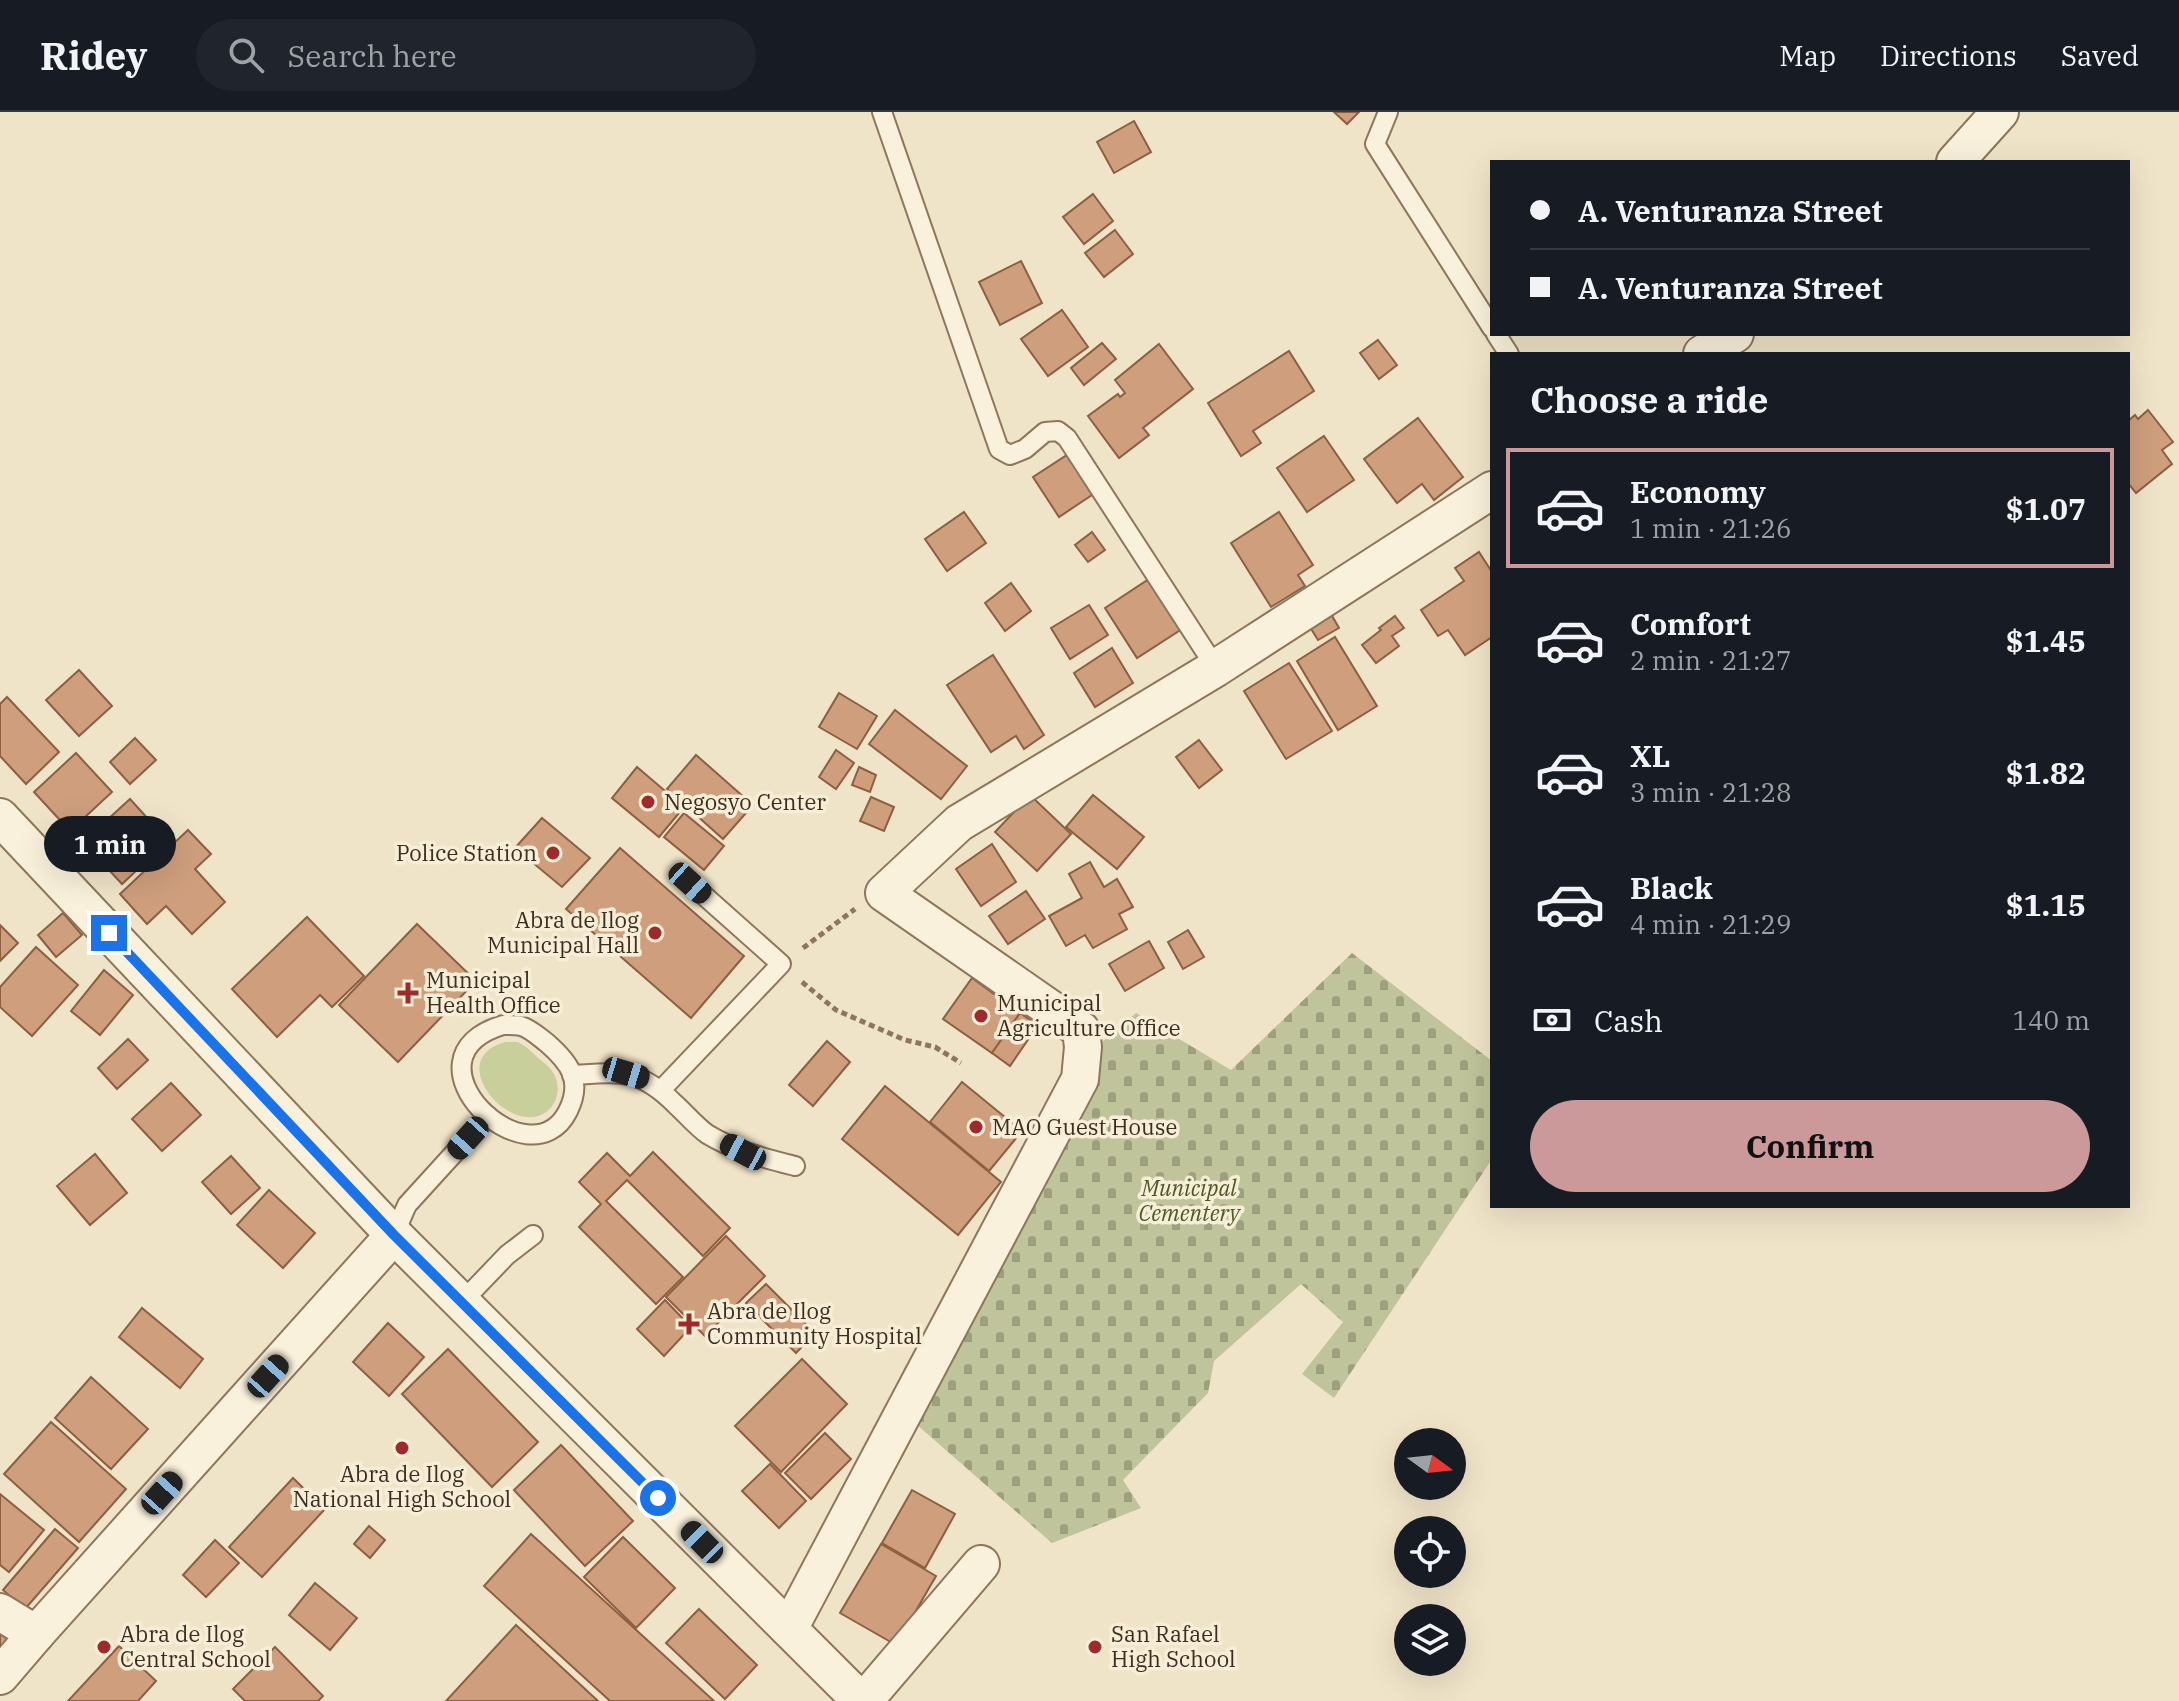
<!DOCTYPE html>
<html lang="en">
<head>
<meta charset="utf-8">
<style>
	:root { --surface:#171b24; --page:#20242c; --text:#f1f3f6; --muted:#9ea1a6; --line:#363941; --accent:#cc999b }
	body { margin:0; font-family:"IBM Plex Serif",serif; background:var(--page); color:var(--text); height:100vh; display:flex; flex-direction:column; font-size:30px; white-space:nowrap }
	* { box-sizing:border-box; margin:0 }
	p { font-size:26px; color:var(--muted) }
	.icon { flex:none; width:44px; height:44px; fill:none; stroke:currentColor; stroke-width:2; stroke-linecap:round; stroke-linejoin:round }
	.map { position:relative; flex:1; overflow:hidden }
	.drawer { position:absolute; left:1490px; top:240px; width:640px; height:856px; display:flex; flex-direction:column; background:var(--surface); border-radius:0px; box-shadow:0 8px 32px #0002 }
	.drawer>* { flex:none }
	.hud { position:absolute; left:1490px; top:48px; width:640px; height:176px; border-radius:0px; box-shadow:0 8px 32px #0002; display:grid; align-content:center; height:176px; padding:0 40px; background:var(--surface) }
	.needle { width:52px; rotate:105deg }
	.controls { position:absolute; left:1394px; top:1316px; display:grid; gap:16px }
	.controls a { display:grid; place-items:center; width:72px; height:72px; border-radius:50%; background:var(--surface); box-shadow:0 8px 32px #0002; font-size:40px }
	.end { position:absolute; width:36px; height:36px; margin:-18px; border:10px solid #1a73e8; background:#fff; box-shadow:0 0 0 4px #fff }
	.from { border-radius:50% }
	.bubble { position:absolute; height:56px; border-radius:28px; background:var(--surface); box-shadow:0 8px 32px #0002; font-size:26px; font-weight:800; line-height:56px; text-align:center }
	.car { position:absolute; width:24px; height:48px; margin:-24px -12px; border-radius:10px; box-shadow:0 0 6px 2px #0007; background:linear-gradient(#222 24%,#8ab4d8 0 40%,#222 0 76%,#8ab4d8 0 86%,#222 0) }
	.hud b { display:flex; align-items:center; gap:28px; height:76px; font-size:30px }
	.hud b+b { border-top:2px solid var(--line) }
	.hud i { width:20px; height:20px; background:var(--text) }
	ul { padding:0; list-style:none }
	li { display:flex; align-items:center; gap:24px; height:120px; margin:0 16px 12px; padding:0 24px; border:4px solid transparent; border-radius:0px }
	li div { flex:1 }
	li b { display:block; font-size:30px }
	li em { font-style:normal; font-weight:800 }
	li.current { border-color:var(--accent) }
	li>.icon { width:72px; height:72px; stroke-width:1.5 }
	h2 { padding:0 40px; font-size:36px; line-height:96px }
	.pay { display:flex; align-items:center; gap:20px; height:88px; padding:0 40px; font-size:30px }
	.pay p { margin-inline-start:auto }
	.button { display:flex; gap:16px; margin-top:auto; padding:16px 40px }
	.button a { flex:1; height:92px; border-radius:48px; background:var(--accent); color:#111; font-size:32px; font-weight:800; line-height:92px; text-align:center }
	header { display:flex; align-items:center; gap:48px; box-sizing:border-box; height:112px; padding:0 40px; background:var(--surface); border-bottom:2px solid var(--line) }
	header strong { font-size:38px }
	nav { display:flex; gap:44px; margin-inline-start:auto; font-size:28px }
	.search { width:560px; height:72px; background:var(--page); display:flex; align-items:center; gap:20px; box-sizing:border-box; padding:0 28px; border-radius:44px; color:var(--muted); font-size:30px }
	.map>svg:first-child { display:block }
</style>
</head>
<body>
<header>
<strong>Ridey</strong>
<div class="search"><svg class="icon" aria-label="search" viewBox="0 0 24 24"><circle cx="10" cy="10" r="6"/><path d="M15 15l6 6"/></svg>Search here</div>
<nav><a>Map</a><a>Directions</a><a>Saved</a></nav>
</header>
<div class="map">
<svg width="2179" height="1589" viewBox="0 0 2179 1589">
	<defs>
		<pattern id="cemetery-stones" width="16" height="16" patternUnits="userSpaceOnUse" patternTransform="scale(2)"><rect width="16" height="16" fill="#bfc49a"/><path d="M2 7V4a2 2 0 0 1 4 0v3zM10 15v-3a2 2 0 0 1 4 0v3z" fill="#9ca07d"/></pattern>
	</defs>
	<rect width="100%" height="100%" fill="#f0e4c8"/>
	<path fill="#c9cf9b" d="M 505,930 C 506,930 516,930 517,930 C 525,933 531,939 537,945 C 543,950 550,955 554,962 C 561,975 558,992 546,1000 C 511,1026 442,948 505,930 Z"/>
	<polygon fill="url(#cemetery-stones)" points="1352,841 1492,949 1492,1047 1334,1286 1302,1262 1343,1210 1301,1172 1214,1249 1208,1281 1123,1368 1141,1396 1052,1431 916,1312 1095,976 1101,931 1136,901 1231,958"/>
	<g fill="#cf9f7d" stroke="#8d5f41" stroke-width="2">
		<polygon points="1334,0 1359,0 1347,12"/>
		<polygon points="1134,9 1151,40 1114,61 1097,30"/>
		<polygon points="1093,82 1113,109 1084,132 1063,105"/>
		<polygon points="1115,118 1133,142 1104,165 1085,141"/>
		<polygon points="1021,149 1042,191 1000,213 979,170"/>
		<polygon points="1062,198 1088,235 1048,264 1021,227"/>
		<polygon points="1378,228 1397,253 1379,267 1360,241"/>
		<polygon points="1102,231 1116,247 1084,273 1071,256"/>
		<polygon points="1159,232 1193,277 1143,316 1149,323 1119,346 1088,304 1118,282 1120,285 1125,281 1115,268"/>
		<polygon points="1289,239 1314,279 1253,319 1261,331 1241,344 1208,291"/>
		<polygon points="2148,298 2173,330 2162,338 2172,352 2136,381 2128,371 2128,309 2135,303 2138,307"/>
		<polygon points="1418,306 1463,365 1434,388 1422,372 1397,391 1364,347"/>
		<polygon points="1324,324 1354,368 1307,400 1277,356"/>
		<polygon points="1070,341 1095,381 1059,405 1033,365"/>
		<polygon points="964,400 986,431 947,459 925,427"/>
		<polygon points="1279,400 1313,453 1298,463 1305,474 1271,495 1231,431"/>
		<polygon points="1092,420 1105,438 1088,450 1075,433"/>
		<polygon points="1479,440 1492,460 1492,525 1465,543 1448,518 1438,524 1421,498 1464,469 1455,456"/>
		<polygon points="1149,467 1182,517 1137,546 1105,496"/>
		<polygon points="1011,471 1031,499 1005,519 985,491"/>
		<polygon points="1089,493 1108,523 1070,547 1051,516"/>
		<polygon points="1331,502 1339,516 1318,528 1310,515"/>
		<polygon points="1395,504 1404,516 1392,524 1399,534 1376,551 1362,533 1381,518 1379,516"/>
		<polygon points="1335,525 1377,594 1338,618 1297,549"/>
		<polygon points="1112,536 1133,571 1095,595 1074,561"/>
		<polygon points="993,543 1044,623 1024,637 1016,624 991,640 947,573"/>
		<polygon points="1289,551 1332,619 1286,647 1244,579"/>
		<polygon points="79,558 112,594 79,624 46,588"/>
		<polygon points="839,581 877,604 857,637 819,615"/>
		<polygon points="7,585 59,640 26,672 0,644 0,592"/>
		<polygon points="895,598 967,654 941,687 869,632"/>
		<polygon points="135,626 156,648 130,672 110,650"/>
		<polygon points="1199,628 1222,658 1199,676 1176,645"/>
		<polygon points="836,638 854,651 836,677 819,665"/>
		<polygon points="76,641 112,680 70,719 34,680"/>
		<polygon points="696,643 753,693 723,727 667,677"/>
		<polygon points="637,655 684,695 659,725 612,686"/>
		<polygon points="859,655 876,663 870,680 852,673"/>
		<polygon points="1030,683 1071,722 1037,759 995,720"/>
		<polygon points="1093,683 1144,725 1117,757 1066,715"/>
		<polygon points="871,685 894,695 884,719 860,709"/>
		<polygon points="130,687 168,729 122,772 83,730"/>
		<polygon points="684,701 724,734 704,758 664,725"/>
		<polygon points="542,706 590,746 562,775 515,736"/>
		<polygon points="188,718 211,742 195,757 225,790 192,822 166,794 147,812 120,782"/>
		<polygon points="992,732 1016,770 981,794 956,757"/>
		<polygon points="620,736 744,844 691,906 566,797"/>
		<polygon points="1090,750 1104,775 1117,767 1133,795 1119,802 1127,817 1093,836 1085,823 1066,834 1049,804 1082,786 1069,762"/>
		<polygon points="1026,779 1045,807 1008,832 989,804"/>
		<polygon points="63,801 82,823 56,845 38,823"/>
		<polygon points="307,805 364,864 332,895 320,883 277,925 232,877"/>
		<polygon points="417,812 476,869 398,950 339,893"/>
		<polygon points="0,813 18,831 0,849"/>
		<polygon points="1188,818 1204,845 1183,857 1168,830"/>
		<polygon points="1149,829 1164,856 1125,879 1109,852"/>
		<polygon points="36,835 78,873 32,924 0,895 0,875"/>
		<polygon points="104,858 133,883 100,923 71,899"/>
		<polygon points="972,866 1020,901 992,941 943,907"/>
		<polygon points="1020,901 1038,913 1010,954 992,941"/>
		<polygon points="128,927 148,948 117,977 98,956"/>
		<polygon points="827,929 850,950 813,994 789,973"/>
		<polygon points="962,970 1022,1019 989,1059 930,1010"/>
		<polygon points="171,971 201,1003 162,1039 132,1007"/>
		<polygon points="885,974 1001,1070 958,1123 842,1027"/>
		<polygon points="653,1040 730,1116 703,1144 627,1068 606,1089 683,1165 656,1192 579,1115 601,1092 579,1070 607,1041 630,1064"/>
		<polygon points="95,1042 127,1081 90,1113 57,1074"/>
		<polygon points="231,1044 260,1076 231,1102 202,1070"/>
		<polygon points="269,1078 315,1121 283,1156 237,1113"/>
		<polygon points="726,1124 765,1164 705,1224 666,1185"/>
		<polygon points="766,1172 815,1221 796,1241 746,1191"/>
		<polygon points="665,1188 691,1215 664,1244 637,1217"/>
		<polygon points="142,1196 203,1247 180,1276 119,1225"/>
		<polygon points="388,1211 424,1245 389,1284 353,1250"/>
		<polygon points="448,1237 538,1330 492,1375 402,1282"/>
		<polygon points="802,1247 847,1292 781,1360 735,1314"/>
		<polygon points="91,1265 148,1317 111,1357 55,1306"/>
		<polygon points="51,1310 126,1377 79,1430 4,1362"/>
		<polygon points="825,1321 851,1347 811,1387 785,1361"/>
		<polygon points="561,1333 633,1409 585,1454 514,1378"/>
		<polygon points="770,1352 806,1389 779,1416 742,1379"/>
		<polygon points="293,1366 325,1397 262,1465 229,1435"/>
		<polygon points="912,1378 955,1402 925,1456 882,1431"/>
		<polygon points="0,1382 44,1418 9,1460 0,1453"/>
		<polygon points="369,1414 385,1428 370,1446 354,1432"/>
		<polygon points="55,1417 78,1436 25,1497 3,1478"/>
		<polygon points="531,1422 714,1589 610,1589 484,1474"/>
		<polygon points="623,1425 675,1476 636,1516 584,1465"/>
		<polygon points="215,1428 239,1451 206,1485 183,1463"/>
		<polygon points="881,1432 936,1464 896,1533 840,1501"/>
		<polygon points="315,1471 357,1506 330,1538 289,1503"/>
		<polygon points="699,1497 757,1553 725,1587 666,1531"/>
		<polygon points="516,1513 598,1589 446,1589"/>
		<polygon points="0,1516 11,1525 0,1538"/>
		<polygon points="119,1534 156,1569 138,1589 68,1589"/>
		<polygon points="275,1535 323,1584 318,1589 245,1589 233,1577"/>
	</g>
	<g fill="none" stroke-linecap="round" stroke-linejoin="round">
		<defs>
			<g id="lane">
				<polyline points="882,0 999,337 1010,343 1025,337 1045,320 1058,319 1067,326 1216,556"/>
				<polyline points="1388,0 1375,32 1492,216"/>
				<polyline points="1496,222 1509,242"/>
				<path d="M 503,913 C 508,913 516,913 521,914 C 531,917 539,925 547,931 C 570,951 583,969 568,999 C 530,1075 394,946 503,913 Z"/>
				<path d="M 572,963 C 620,960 639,956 675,992 C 685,1001 696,1014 707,1022 C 735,1039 764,1046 795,1054"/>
				<polyline points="661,978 781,852 690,771"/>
				<polyline points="394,1123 407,1093 488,1004"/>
				<polyline points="462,1190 507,1143 533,1123"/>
			</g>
			<g id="street">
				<polyline points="1955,50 2000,0"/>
				<polyline points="1702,242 1735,222"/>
				<polyline points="0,705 394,1123 861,1589"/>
				<polyline points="0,1500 36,1522"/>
				<polyline points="789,1517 1080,967 1083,935 1081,918 884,781 959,711 1216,556 1492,378"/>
				<polyline points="0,1564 36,1522 394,1123"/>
				<polyline points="864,1589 981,1452"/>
			</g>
		</defs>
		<use href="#lane" stroke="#8d765c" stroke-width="22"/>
		<use href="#street" stroke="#8d765c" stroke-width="40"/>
		<g stroke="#8d765c" stroke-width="5" stroke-dasharray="6 4" stroke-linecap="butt">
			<polyline points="803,836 855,797"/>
			<polyline points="802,870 836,898 905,928 935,935 961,951"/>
		</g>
		<use href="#lane" stroke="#faf1dc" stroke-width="18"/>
		<use href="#street" stroke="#faf1dc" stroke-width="36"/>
	</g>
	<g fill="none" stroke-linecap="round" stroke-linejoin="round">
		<polyline stroke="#1a73e8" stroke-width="10" points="109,821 394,1123 658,1386"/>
	</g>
	<g fill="#9e2a2b" stroke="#f7eed8" stroke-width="3">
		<circle cx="648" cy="690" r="8"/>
		<circle cx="553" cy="741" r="8"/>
		<circle cx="655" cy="821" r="8"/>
		<path d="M404 869h8v8h8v8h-8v8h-8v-8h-8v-8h8z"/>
		<circle cx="981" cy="904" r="8"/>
		<circle cx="976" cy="1015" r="8"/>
		<path d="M685 1200h8v8h8v8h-8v8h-8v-8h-8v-8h8z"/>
		<circle cx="402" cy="1336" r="8"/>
		<circle cx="104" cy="1535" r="8"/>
		<circle cx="1095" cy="1535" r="8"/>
	</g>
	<g text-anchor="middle" stroke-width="7" stroke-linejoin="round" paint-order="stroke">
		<g font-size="22" fill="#3d2e20" stroke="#f7eed8" text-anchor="start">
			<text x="664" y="698">Negosyo Center</text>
			<text x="537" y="749" text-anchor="end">Police Station</text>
			<text x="639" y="816" text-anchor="end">Abra de Ilog<tspan x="639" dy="25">Municipal Hall</tspan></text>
			<text x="426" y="876">Municipal<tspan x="426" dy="25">Health Office</tspan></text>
			<text x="997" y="899">Municipal<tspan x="997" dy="25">Agriculture Office</tspan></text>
			<text x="992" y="1023">MAO Guest House</text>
			<text x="707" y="1207">Abra de Ilog<tspan x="707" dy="25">Community Hospital</tspan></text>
			<text x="402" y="1370" text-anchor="middle">Abra de Ilog<tspan x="402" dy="25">National High School</tspan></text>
			<text x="120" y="1530">Abra de Ilog<tspan x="120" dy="25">Central School</tspan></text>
			<text x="1111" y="1530">San Rafael<tspan x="1111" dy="25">High School</tspan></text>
		</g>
		<g font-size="22" font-style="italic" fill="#4d5a26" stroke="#f7eed8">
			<text x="1189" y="1084">Municipal<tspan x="1189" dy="25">Cementery</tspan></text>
		</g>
	</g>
</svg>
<div class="controls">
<a><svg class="needle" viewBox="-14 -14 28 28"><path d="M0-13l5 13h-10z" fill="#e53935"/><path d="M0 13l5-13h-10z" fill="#9ea1a6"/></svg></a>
<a><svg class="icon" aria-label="locate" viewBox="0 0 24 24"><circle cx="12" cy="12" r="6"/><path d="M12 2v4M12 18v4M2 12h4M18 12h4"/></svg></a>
<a><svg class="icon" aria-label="layers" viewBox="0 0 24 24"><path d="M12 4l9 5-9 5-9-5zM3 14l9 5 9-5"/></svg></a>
</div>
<i class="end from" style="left:658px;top:1386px"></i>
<i class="end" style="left:109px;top:821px"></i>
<div class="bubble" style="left:44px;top:704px;width:132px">1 min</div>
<i class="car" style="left:690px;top:771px;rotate:132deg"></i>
<i class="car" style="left:626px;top:961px;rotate:107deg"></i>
<i class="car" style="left:468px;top:1026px;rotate:222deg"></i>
<i class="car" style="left:743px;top:1040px;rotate:298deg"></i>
<i class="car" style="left:268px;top:1264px;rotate:42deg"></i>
<i class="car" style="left:162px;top:1381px;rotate:42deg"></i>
<i class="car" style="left:702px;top:1430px;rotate:315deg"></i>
<div class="hud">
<b><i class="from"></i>A. Venturanza Street</b>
<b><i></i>A. Venturanza Street</b>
</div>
<section class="drawer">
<h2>Choose a ride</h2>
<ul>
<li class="current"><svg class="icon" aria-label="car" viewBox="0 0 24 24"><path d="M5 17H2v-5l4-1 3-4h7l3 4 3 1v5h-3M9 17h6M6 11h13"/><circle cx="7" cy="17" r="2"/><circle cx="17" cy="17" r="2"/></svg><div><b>Economy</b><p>1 min · 21:26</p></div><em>$1.07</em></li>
<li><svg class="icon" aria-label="car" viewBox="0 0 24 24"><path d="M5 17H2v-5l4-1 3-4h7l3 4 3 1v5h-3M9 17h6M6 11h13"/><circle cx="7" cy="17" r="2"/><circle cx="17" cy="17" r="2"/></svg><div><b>Comfort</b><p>2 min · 21:27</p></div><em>$1.45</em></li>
<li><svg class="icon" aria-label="car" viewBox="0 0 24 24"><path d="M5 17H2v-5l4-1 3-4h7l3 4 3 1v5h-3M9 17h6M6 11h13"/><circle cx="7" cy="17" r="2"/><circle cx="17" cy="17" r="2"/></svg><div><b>XL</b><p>3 min · 21:28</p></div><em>$1.82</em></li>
<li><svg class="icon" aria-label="car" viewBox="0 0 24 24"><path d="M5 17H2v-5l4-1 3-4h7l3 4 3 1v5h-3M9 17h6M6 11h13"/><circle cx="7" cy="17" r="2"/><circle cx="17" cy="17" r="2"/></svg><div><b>Black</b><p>4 min · 21:29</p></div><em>$1.15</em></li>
</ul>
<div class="pay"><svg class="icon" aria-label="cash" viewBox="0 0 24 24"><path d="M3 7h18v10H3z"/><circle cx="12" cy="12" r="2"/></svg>Cash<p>140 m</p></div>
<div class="button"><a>Confirm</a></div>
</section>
</div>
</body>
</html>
